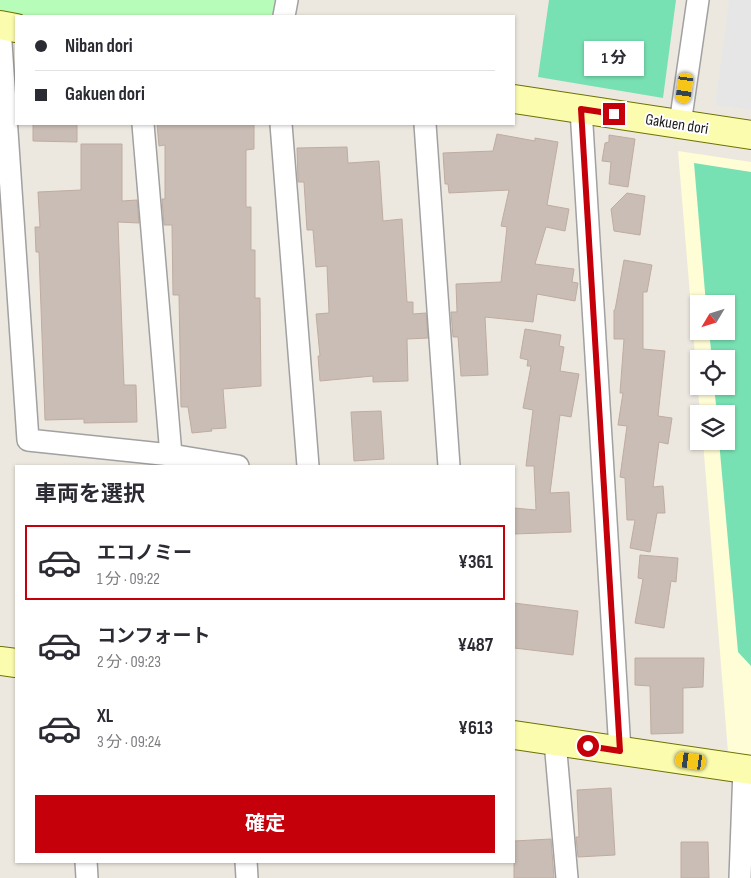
<!DOCTYPE html>
<html lang="ja">
<head>
<meta charset="utf-8">
<style>
	:root { --surface:#fff; --page:#f7f7f7; --text:#2b2b33; --muted:#7c7c81; --line:#e1e1e2; --accent:#c5000b }
	body { margin:0; font-family:"Sofia Sans Condensed","Noto Sans JP",sans-serif; background:var(--page); color:var(--text); height:100vh; display:flex; flex-direction:column; font-size:19px; white-space:nowrap }
	* { box-sizing:border-box; margin:0 }
	p { font-size:16px; color:var(--muted) }
	.icon { flex:none; width:28px; height:28px; fill:none; stroke:currentColor; stroke-width:2; stroke-linecap:round; stroke-linejoin:round }
	.map { position:relative; flex:1; overflow:hidden }
	.panel { position:absolute; left:15px; top:465px; width:500px; height:398px; display:flex; flex-direction:column; background:var(--surface); border-radius:0px; box-shadow:0 1px 4px #0004 }
	.panel>* { flex:none }
	.banner { position:absolute; left:15px; top:15px; width:500px; height:110px; border-radius:0px; box-shadow:0 1px 4px #0004; display:grid; align-content:center; height:110px; padding:0 20px; background:var(--surface) }
	.needle { width:32px; rotate:232deg }
	.buttons { position:absolute; left:690px; top:295px; display:grid; gap:10px }
	.buttons a { display:grid; place-items:center; width:45px; height:45px; border-radius:0px; background:var(--surface); box-shadow:0 1px 4px #0004; font-size:25px }
	.end { position:absolute; width:22px; height:22px; margin:-11px; border:6px solid #c5000b; background:#fff; box-shadow:0 0 0 2px #fff }
	.from { border-radius:50% }
	.bubble { position:absolute; height:35px; border-radius:0px; background:var(--surface); box-shadow:0 1px 4px #0004; font-size:16px; font-weight:700; line-height:35px; text-align:center }
	.car { position:absolute; width:15px; height:30px; margin:-15px -8px; border-radius:6px; box-shadow:0 0 4px 1px #0007; background:linear-gradient(#f5c518 24%,#345 0 40%,#f5c518 0 76%,#345 0 86%,#f5c518 0) }
	.banner b { display:flex; align-items:center; gap:18px; height:48px; font-size:19px }
	.banner b+b { border-top:1px solid var(--line) }
	.banner i { width:12px; height:12px; background:var(--text) }
	ul { padding:0; list-style:none }
	li { display:flex; align-items:center; gap:15px; height:75px; margin:0 10px 8px; padding:0 10px; border:2px solid transparent; border-radius:0px }
	li div { flex:1 }
	li b { display:block; font-size:19px }
	li em { font-style:normal; font-weight:700 }
	li.selected { border-color:var(--accent) }
	li>.icon { width:45px; height:45px; stroke-width:1.5 }
	h2 { padding:0 20px; font-size:22px; line-height:60px }
	.button { display:flex; gap:10px; margin-top:auto; padding:10px 20px }
	.button a { flex:1; height:58px; border-radius:0px; background:var(--accent); color:#fff; font-size:20px; font-weight:700; line-height:58px; text-align:center }
	.map>svg:first-child { display:block }
</style>
</head>
<body>
<div class="map">
<svg width="751" height="878" viewBox="0 0 751 878">
	<rect width="100%" height="100%" fill="#ede8df"/>
	<path fill="#fffdd6" fill-rule="evenodd" d="M 678,151 L 751,162 L 751,755 L 728,752 L 703,441 L 726,441 L 726,414 L 700,414 ZM 699,304 L 726,304 L 726,331 L 699,331 ZM 699,359 L 726,359 L 726,386 L 699,386 Z"/>
	<polygon fill="#b7fcb9" points="0,0 275,0 272,16 19,16 0,13"/>
	<g fill="#78e1b3">
		<polygon points="549,0 676,0 663,98 538,77"/>
		<polygon points="694,163 751,172 751,666 738,652 719,441 726,441 726,414 717,414 714,386 726,386 726,359 712,359 709,331 726,331 726,304 706,304"/>
	</g>
	<polygon fill="#e6e6e6" points="729,0 751,0 751,110 715,105"/>
	<g fill="#c9bdb5" stroke="#bfaca1">
		<polygon points="33,124 77,124 77,142 33,141"/>
		<polygon points="157,124 254,124 254,149 246,150 246,207 251,207 251,250 255,250 255,298 260,298 261,386 223,389 226,428 211,429 212,431 192,433 188,407 181,407 179,295 173,295 172,225 164,225 162,199 165,199 165,145 159,146"/>
		<polygon points="497,134 535,141 535,138 558,142 547,205 569,209 565,231 546,227 535,264 574,269 572,282 578,283 575,301 537,294 533,322 485,317 488,375 461,376 458,337 453,337 451,312 457,312 456,284 501,282 507,227 501,226 509,190 449,193 448,184 445,184 443,153 493,151"/>
		<polygon points="609,135 635,139 628,187 609,184 611,162 602,161 605,143 609,142"/>
		<polygon points="81,144 122,144 122,201 137,200 139,223 118,222 124,385 136,385 137,422 84,423 84,419 45,420 39,252 36,252 35,227 40,227 38,192 81,190"/>
		<polygon points="347,147 348,163 379,161 383,221 402,219 407,302 413,302 413,314 426,313 428,338 407,339 408,381 373,382 373,376 320,381 318,356 320,356 316,314 329,313 327,266 316,267 313,230 307,230 304,182 298,182 297,148"/>
		<polygon points="627,193 645,196 640,235 614,231 611,209"/>
		<polygon points="624,260 652,265 647,292 643,292 643,349 665,351 658,416 672,418 668,444 659,442 653,487 663,486 665,513 657,513 650,552 630,548 635,520 627,520 625,478 620,477 627,426 618,425 623,393 620,393 624,339 614,339 614,310 615,310"/>
		<polygon points="525,329 561,335 559,346 564,347 560,371 579,374 571,417 560,415 550,493 569,492 571,532 514,534 514,508 536,510 534,466 526,466 533,410 523,408 531,366 527,366 528,360 520,358"/>
		<polygon points="381,411 384,459 354,461 351,412"/>
		<polygon points="640,555 678,558 676,582 671,581 664,628 635,623 643,579 638,578"/>
		<polygon points="514,603 578,611 573,655 514,648"/>
		<polygon points="635,658 704,658 703,687 683,688 683,733 651,734 650,686 635,685"/>
		<polygon points="611,788 615,855 578,857 576,837 579,837 577,790"/>
		<polygon points="551,839 554,878 514,878 514,841"/>
		<polygon points="681,842 708,842 709,878 681,878"/>
	</g>
	<g fill="none" stroke-linecap="round" stroke-linejoin="round">
		<defs>
			<g id="street">
				<polyline points="284,16 287,0"/>
				<polyline points="0,28 28,440 171,455 238,466"/>
				<polyline points="581,109 620,751"/>
				<polyline points="143,124 171,455"/>
				<polyline points="281,124 308,466"/>
				<polyline points="425,124 449,466"/>
				<polyline points="680,124 698,0"/>
				<polyline points="555,741 567,878"/>
				<polyline points="86,861 87,878"/>
				<polyline points="246,861 247,878"/>
				<polyline points="740,878 744,769"/>
			</g>
			<g id="secondary">
				<polyline points="0,25 16,28"/>
				<polyline points="514,99 751,135"/>
				<polyline points="0,661 16,663"/>
				<polyline points="514,735 751,770"/>
			</g>
		</defs>
		<use href="#street" stroke="#a1a1a1" stroke-width="24"/>
		<use href="#secondary" stroke="#6d7300" stroke-width="30"/>
		<use href="#street" stroke="#fff" stroke-width="21"/>
		<use href="#secondary" stroke="#fcfcae" stroke-width="28"/>
	</g>
	<g fill="none" stroke-linecap="round" stroke-linejoin="round">
		<polyline stroke="#c5000b" stroke-width="6" points="588,746 620,751 581,109 614,114"/>
	</g>
	<g text-anchor="middle" stroke-width="4" stroke-linejoin="round" paint-order="stroke">
		<g font-size="16" fill="#1a1a1a" stroke="#fff">
			<text transform="translate(677 123) rotate(9)" y="6">Gakuen dori</text>
		</g>
	</g>
</svg>
<div class="buttons">
<a><svg class="needle" viewBox="-14 -14 28 28"><path d="M0-13l5 13h-10z" fill="#e53935"/><path d="M0 13l5-13h-10z" fill="#7c7c81"/></svg></a>
<a><svg class="icon" aria-label="locate" viewBox="0 0 24 24"><circle cx="12" cy="12" r="6"/><path d="M12 2v4M12 18v4M2 12h4M18 12h4"/></svg></a>
<a><svg class="icon" aria-label="layers" viewBox="0 0 24 24"><path d="M12 4l9 5-9 5-9-5zM3 14l9 5 9-5"/></svg></a>
</div>
<i class="end from" style="left:588px;top:746px"></i>
<i class="end" style="left:614px;top:114px"></i>
<div class="bubble" style="left:584px;top:41px;width:60px">1 分</div>
<i class="car" style="left:685px;top:88px;rotate:188deg"></i>
<i class="car" style="left:691px;top:761px;rotate:278deg"></i>
<div class="banner">
<b><i class="from"></i>Niban dori</b>
<b><i></i>Gakuen dori</b>
</div>
<section class="panel">
<h2>車両を選択</h2>
<ul>
<li class="selected"><svg class="icon" aria-label="car" viewBox="0 0 24 24"><path d="M5 17H2v-5l4-1 3-4h7l3 4 3 1v5h-3M9 17h6M6 11h13"/><circle cx="7" cy="17" r="2"/><circle cx="17" cy="17" r="2"/></svg><div><b>エコノミー</b><p>1 分 · 09:22</p></div><em>¥361</em></li>
<li><svg class="icon" aria-label="car" viewBox="0 0 24 24"><path d="M5 17H2v-5l4-1 3-4h7l3 4 3 1v5h-3M9 17h6M6 11h13"/><circle cx="7" cy="17" r="2"/><circle cx="17" cy="17" r="2"/></svg><div><b>コンフォート</b><p>2 分 · 09:23</p></div><em>¥487</em></li>
<li><svg class="icon" aria-label="car" viewBox="0 0 24 24"><path d="M5 17H2v-5l4-1 3-4h7l3 4 3 1v5h-3M9 17h6M6 11h13"/><circle cx="7" cy="17" r="2"/><circle cx="17" cy="17" r="2"/></svg><div><b>XL</b><p>3 分 · 09:24</p></div><em>¥613</em></li>
</ul>
<div class="button"><a>確定</a></div>
</section>
</div>
</body>
</html>
